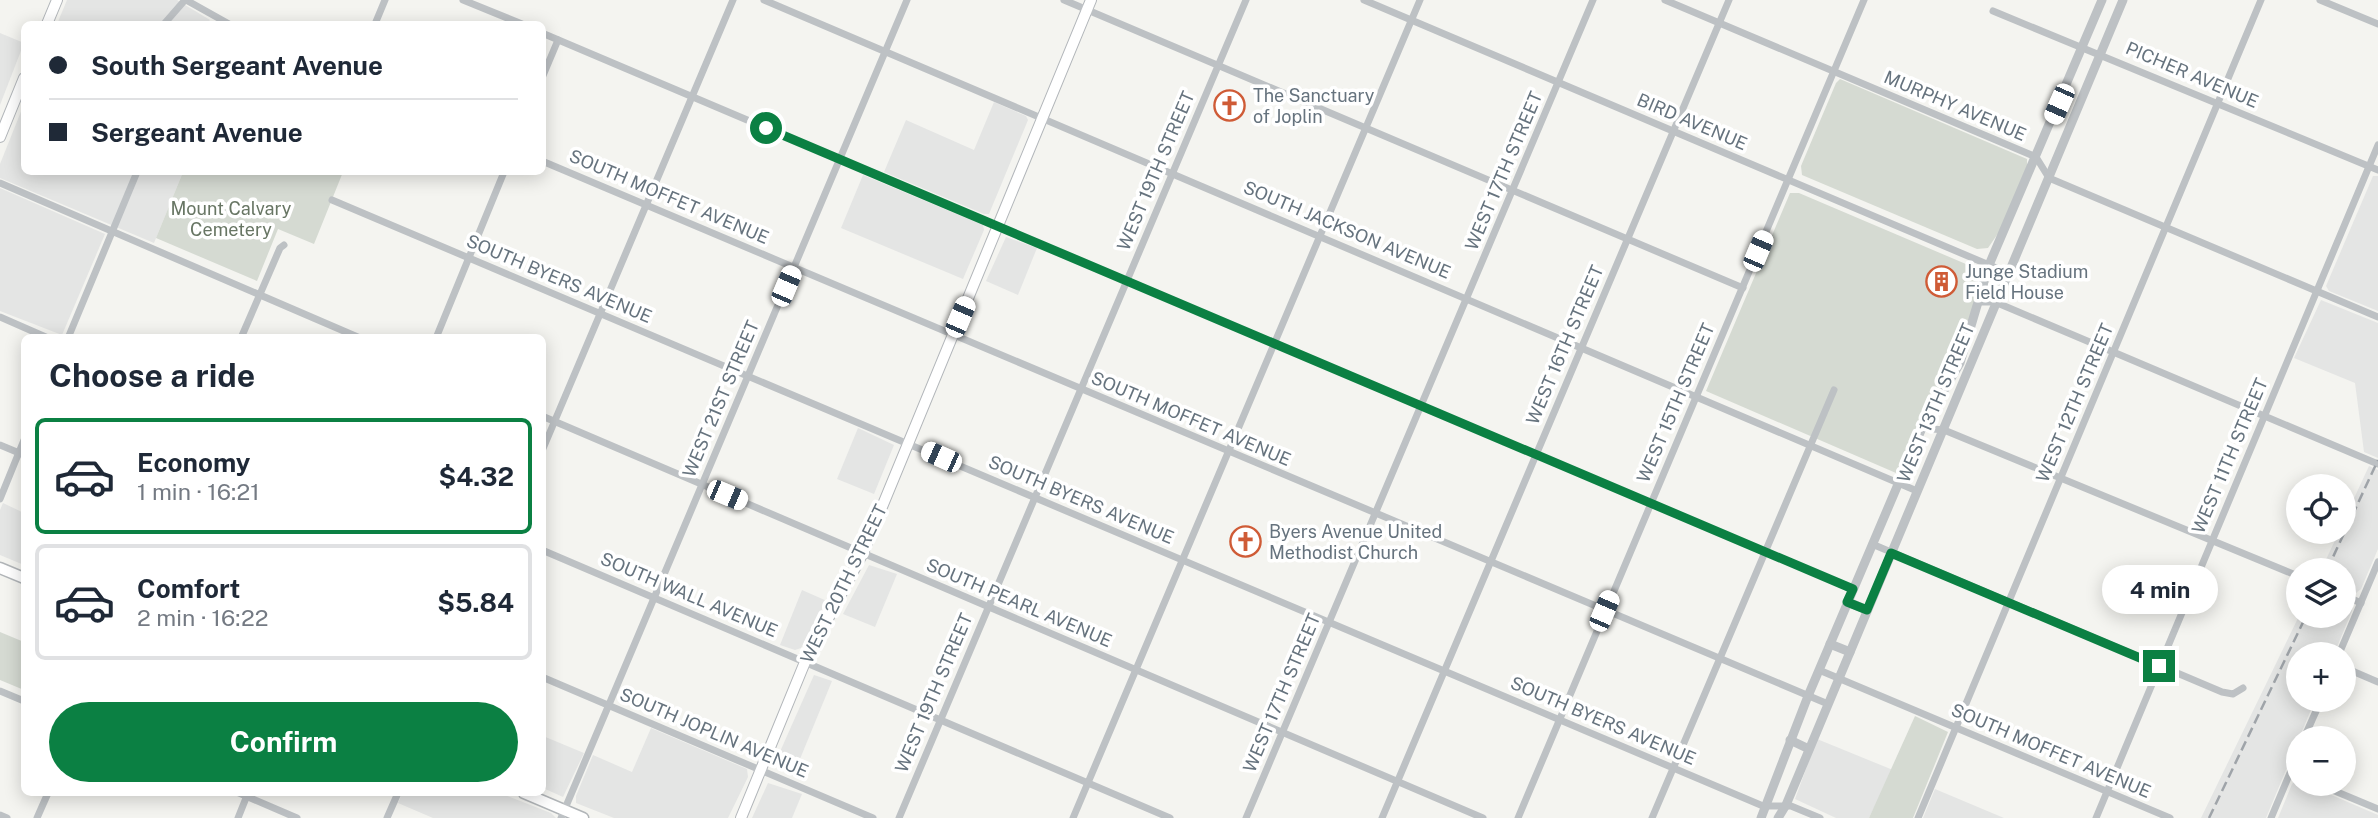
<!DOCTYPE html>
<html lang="en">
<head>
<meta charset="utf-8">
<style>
	:root { --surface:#fff; --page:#f2f2f3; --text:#1f2937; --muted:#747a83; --line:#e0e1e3; --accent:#0b8043 }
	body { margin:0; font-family:"Public Sans",sans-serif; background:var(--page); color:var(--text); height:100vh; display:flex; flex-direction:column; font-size:26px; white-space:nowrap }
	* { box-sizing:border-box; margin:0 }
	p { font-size:23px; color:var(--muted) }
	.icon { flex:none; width:38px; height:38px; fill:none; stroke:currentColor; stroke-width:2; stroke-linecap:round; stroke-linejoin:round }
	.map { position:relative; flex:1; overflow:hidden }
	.side { position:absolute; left:21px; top:334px; width:525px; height:462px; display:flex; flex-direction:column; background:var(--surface); border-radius:10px; box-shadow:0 4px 18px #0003 }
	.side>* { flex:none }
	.banner { position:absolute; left:21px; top:21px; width:525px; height:154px; border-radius:10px; box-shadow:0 4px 18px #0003; display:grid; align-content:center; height:154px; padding:0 28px; background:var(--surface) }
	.controls { position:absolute; left:2286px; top:474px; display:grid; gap:14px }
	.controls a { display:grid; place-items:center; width:70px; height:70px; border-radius:50%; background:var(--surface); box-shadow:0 4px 18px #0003; font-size:35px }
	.end { position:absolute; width:32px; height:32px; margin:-16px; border:9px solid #0b8043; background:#fff; box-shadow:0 0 0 4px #fff }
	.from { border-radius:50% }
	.bubble { position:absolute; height:49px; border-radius:24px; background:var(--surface); box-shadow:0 4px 18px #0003; font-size:23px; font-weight:700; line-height:49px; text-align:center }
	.car { position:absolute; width:21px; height:42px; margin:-21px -10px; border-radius:9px; box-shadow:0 0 5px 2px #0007; background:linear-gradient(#fff 24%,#345 0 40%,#fff 0 76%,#345 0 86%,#fff 0) }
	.banner b { display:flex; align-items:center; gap:24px; height:66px; font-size:26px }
	.banner b+b { border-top:2px solid var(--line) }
	.banner i { width:18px; height:18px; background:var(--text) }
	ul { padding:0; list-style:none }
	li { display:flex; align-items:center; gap:21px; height:116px; margin:0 14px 10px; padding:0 14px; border:4px solid var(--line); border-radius:10px }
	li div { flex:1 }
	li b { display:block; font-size:26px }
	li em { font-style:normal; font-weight:700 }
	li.current { border-color:var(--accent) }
	li>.icon { width:63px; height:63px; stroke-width:1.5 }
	h2 { padding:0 28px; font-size:32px; line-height:84px }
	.primary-button { display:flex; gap:14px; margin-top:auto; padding:14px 28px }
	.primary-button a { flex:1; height:80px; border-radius:42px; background:var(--accent); color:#fff; font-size:28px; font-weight:700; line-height:80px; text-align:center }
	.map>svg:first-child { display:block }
</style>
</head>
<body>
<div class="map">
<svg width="2378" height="818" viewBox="0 0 2378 818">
	<rect width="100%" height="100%" fill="#f4f4f0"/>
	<g fill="#e4e5e4">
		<polygon points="67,0 177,0 210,20 207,24 57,24"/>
		<polygon points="0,33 24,43 0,105"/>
		<polygon points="994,102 1026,116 1028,120 989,214 984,214 884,172 906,120 974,150"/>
		<polygon points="24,104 24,172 183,172 154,243 0,178 0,164"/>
		<polygon points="863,175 983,225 984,230 963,279 841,228"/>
		<polygon points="2373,176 2378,176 2378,311 2329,291 2326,286"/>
		<polygon points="0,188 105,234 62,335 0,311"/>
		<polygon points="1006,237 1037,248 1018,295 986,281"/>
		<polygon points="2321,300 2378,323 2378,458 2364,452 2355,383 2294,358"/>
		<polygon points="858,428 894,445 874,494 837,479"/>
		<polygon points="2369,466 2378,470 2378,549 2361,589 2356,593 2343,588 2343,570 2321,570 2339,532 2343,532 2343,522"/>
		<polygon points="3,503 24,513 24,565 0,555 0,510"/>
		<polygon points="869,565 897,574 875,627 843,614"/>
		<polygon points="802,590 827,601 801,648 795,650 780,645"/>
		<polygon points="2343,603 2351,607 2352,611 2334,654 2298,654 2298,700 2315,700 2266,818 2201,818 2299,616 2343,616"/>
		<polygon points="814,675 832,681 793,776 778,768 775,763"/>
		<polygon points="651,728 747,769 748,777 728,818 614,818 576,803 576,796 593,755 632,772"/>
		<polygon points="543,736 584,753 563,797 543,788"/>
		<polygon points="1817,739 1893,770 1869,818 1836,818 1795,799"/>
		<polygon points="2297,780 2298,784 2306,784 2378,815 2378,818 2278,818 2292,784"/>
		<polygon points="768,783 802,794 792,818 752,818"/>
		<polygon points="1935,789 2004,818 1923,818"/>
		<polygon points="402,793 500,793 551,813 556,818 433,818 398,803"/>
	</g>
	<g fill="#d5dad2">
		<polygon points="1840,79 2027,159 2027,166 1999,232 1988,248 1977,249 1802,175 1801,166 1836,83"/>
		<polygon points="183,172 343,172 314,244 278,229 257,281 156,238"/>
		<polygon points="1790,193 1799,193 1980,270 1968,334 1951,374 1926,410 1896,473 1706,391"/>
		<polygon points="0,632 24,642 24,690 0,680"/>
		<polygon points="1915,716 1948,732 1913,818 1869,818"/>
	</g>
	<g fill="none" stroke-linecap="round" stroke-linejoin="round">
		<defs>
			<g id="secondary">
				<polyline points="47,24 57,0"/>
				<polyline points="0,137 24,78"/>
				<polyline points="741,818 805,662 863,553 1091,0"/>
			</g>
			<g id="primary">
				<polyline points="0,568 24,578"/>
				<polyline points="524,793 583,818"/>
			</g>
		</defs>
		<use href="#secondary" stroke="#b2b6ba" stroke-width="12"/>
		<use href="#primary" stroke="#b1b5b8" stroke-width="13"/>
		<g stroke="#bdc1c4" stroke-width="7">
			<polyline points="186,0 229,24"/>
			<polyline points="463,0 522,24"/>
			<polyline points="764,0 1917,491"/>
			<polyline points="1064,0 1743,288"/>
			<polyline points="1364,0 2008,273"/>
			<polyline points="1665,0 2036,157 2049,178 2378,317"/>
			<polyline points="2320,0 2378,24"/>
			<polyline points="1993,11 2378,170"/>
			<polyline points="164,24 185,0"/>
			<polyline points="375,24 385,0"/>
			<polyline points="542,33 1853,589"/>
			<polyline points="542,78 558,40"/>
			<polyline points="542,161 1828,704"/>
			<polyline points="0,183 360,338"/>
			<polyline points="332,200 1763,806 1791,806 1820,818"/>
			<polyline points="1978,302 1995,302 2378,464"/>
			<polyline points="0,317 48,338"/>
			<polyline points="68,338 137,172"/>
			<polyline points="241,338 280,248 284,245"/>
			<polyline points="436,338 504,172"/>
			<polyline points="542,416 1483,818"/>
			<polyline points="1922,428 1944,430 2298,576"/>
			<polyline points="0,445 24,455"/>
			<polyline points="542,451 733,0"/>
			<polyline points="0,499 24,440"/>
			<polyline points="1872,544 2222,692 2233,694 2243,688"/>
			<polyline points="542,550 1170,818"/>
			<polyline points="2343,595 2361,603"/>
			<polyline points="2339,654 2378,562"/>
			<polyline points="2343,667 2378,682"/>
			<polyline points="1819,670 2170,818"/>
			<polyline points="542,677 873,818"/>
			<polyline points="0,691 24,701"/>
			<polyline points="2304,738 2321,700"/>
			<polyline points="2318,784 2378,809"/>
			<polyline points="239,793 297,818"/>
			<polyline points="0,815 7,818"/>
			<polyline points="37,818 48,793"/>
			<polyline points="238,818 248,793"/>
			<polyline points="387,818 398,793"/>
			<polyline points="561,818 907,0"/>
			<polyline points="899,818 1246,0"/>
			<polyline points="1073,818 1420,0"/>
			<polyline points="1246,818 1593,0"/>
			<polyline points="1382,818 1729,0"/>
			<polyline points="1518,818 1864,0"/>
			<polyline points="1652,818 1834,390"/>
			<polyline points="1918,818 2261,0"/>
			<polyline points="2096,818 2378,145"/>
			<polyline points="2271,818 2298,754"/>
		</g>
		<g stroke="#bdc1c4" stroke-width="9">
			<polyline points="1848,602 1867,610"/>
			<polyline points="1830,644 1850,652"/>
			<polyline points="1790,740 1809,749"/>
			<polyline points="1761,818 1808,696 1922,428 1960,363 1989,265 2102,0"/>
			<polyline points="1778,818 1786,805 2123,0"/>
		</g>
		<use href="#secondary" stroke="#fff" stroke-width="10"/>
		<use href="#primary" stroke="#fff" stroke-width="10"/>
		<g stroke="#9fa4a9" stroke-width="2.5" stroke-dasharray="10 5" stroke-linecap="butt">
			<polyline points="2327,570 2378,460"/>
			<polyline points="2209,818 2306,616"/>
		</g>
	</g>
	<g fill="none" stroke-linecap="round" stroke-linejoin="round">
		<polyline stroke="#0b8043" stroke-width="9" points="766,128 1853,589 1847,602 1867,610 1891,553 2159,666"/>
	</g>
	<defs>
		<symbol id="church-ring" viewBox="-11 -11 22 22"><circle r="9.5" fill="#fff" stroke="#cf5b36" stroke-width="1.5"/><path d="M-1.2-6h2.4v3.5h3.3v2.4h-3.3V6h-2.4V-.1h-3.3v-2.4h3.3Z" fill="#cf5b36"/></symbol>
		<symbol id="building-ring" viewBox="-11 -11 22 22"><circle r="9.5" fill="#fff" stroke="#cf5b36" stroke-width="1.5"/><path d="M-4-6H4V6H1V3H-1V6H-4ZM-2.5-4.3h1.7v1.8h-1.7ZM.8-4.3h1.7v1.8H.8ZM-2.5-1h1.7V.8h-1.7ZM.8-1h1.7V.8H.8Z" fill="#cf5b36"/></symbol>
	</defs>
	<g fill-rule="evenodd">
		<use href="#church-ring" x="1212" y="88" width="35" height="35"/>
		<use href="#building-ring" x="1924" y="264" width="35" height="35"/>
		<use href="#church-ring" x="1228" y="524" width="35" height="35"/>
	</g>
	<g text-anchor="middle" stroke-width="7" stroke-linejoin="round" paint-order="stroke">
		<g font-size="18" fill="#66737e" stroke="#fff">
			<text transform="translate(2192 75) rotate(23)" y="6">PICHER AVENUE</text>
			<text transform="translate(1955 106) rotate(23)" y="6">MURPHY AVENUE</text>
			<text transform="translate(1692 122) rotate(23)" y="6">BIRD AVENUE</text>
			<text transform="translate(1156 171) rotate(-67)" y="6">WEST 19TH STREET</text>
			<text transform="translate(1504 171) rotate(-67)" y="6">WEST 17TH STREET</text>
			<text transform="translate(669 197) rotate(23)" y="6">SOUTH MOFFET AVENUE</text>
			<text transform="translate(1347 230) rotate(23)" y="6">SOUTH JACKSON AVENUE</text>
			<text transform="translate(559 279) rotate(23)" y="6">SOUTH BYERS AVENUE</text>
			<text transform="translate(1565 345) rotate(-67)" y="6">WEST 16TH STREET</text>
			<text transform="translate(721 399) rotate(-67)" y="6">WEST 21ST STREET</text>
			<text transform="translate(1676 403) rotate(-67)" y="6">WEST 15TH STREET</text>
			<text transform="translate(1936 403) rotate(-67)" y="6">WEST 13TH STREET</text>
			<text transform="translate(2075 403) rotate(-67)" y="6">WEST 12TH STREET</text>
			<text transform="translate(1191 419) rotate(23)" y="6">SOUTH MOFFET AVENUE</text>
			<text transform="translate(2230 456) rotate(-67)" y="6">WEST 11TH STREET</text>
			<text transform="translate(1081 500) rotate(23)" y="6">SOUTH BYERS AVENUE</text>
			<text transform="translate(844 584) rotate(-64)" y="6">WEST 20TH STREET</text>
			<text transform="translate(689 595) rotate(23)" y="6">SOUTH WALL AVENUE</text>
			<text transform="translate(1019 603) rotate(23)" y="6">SOUTH PEARL AVENUE</text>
			<text transform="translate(934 693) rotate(-67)" y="6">WEST 19TH STREET</text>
			<text transform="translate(1282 693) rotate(-67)" y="6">WEST 17TH STREET</text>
			<text transform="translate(1603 721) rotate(23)" y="6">SOUTH BYERS AVENUE</text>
			<text transform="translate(714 733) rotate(23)" y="6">SOUTH JOPLIN AVENUE</text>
			<text transform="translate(2051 751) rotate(23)" y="6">SOUTH MOFFET AVENUE</text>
		</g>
		<g font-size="18" fill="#66737e" stroke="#fff" text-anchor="start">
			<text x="1253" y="102">The Sanctuary<tspan x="1253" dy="21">of Joplin</tspan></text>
			<text x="1965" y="278">Junge Stadium<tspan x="1965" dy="21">Field House</tspan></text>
			<text x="1269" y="538">Byers Avenue United<tspan x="1269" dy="21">Methodist Church</tspan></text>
		</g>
		<g font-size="18" fill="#687664" stroke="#fff">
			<text x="231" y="215">Mount Calvary<tspan x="231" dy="21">Cemetery</tspan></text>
		</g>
	</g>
</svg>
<div class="controls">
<a><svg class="icon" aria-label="locate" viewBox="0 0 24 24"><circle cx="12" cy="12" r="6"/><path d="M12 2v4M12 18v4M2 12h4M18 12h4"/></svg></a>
<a><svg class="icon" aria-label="layers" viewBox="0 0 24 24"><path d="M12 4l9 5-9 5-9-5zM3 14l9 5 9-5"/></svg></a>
<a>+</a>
<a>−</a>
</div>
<i class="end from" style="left:766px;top:128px"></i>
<i class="end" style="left:2159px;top:666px"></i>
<div class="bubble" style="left:2102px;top:565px;width:116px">4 min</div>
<i class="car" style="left:2059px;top:104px;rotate:204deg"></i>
<i class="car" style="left:1758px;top:251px;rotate:23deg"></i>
<i class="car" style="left:786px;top:286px;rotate:23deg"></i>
<i class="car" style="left:960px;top:317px;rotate:23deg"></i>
<i class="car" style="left:941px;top:457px;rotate:294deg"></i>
<i class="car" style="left:727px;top:495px;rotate:113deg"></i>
<i class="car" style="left:1604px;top:611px;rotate:23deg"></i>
<div class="banner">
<b><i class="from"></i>South Sergeant Avenue</b>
<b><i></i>Sergeant Avenue</b>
</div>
<section class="side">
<h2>Choose a ride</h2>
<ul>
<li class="current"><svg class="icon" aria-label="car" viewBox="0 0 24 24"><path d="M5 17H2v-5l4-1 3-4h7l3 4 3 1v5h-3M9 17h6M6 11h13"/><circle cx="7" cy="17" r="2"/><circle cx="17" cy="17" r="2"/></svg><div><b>Economy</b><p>1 min · 16:21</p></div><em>$4.32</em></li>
<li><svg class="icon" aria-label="car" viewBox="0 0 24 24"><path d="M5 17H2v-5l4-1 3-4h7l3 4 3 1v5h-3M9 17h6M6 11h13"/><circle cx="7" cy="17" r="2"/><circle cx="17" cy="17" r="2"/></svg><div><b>Comfort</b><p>2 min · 16:22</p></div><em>$5.84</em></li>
</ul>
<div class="primary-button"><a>Confirm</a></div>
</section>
</div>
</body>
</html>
